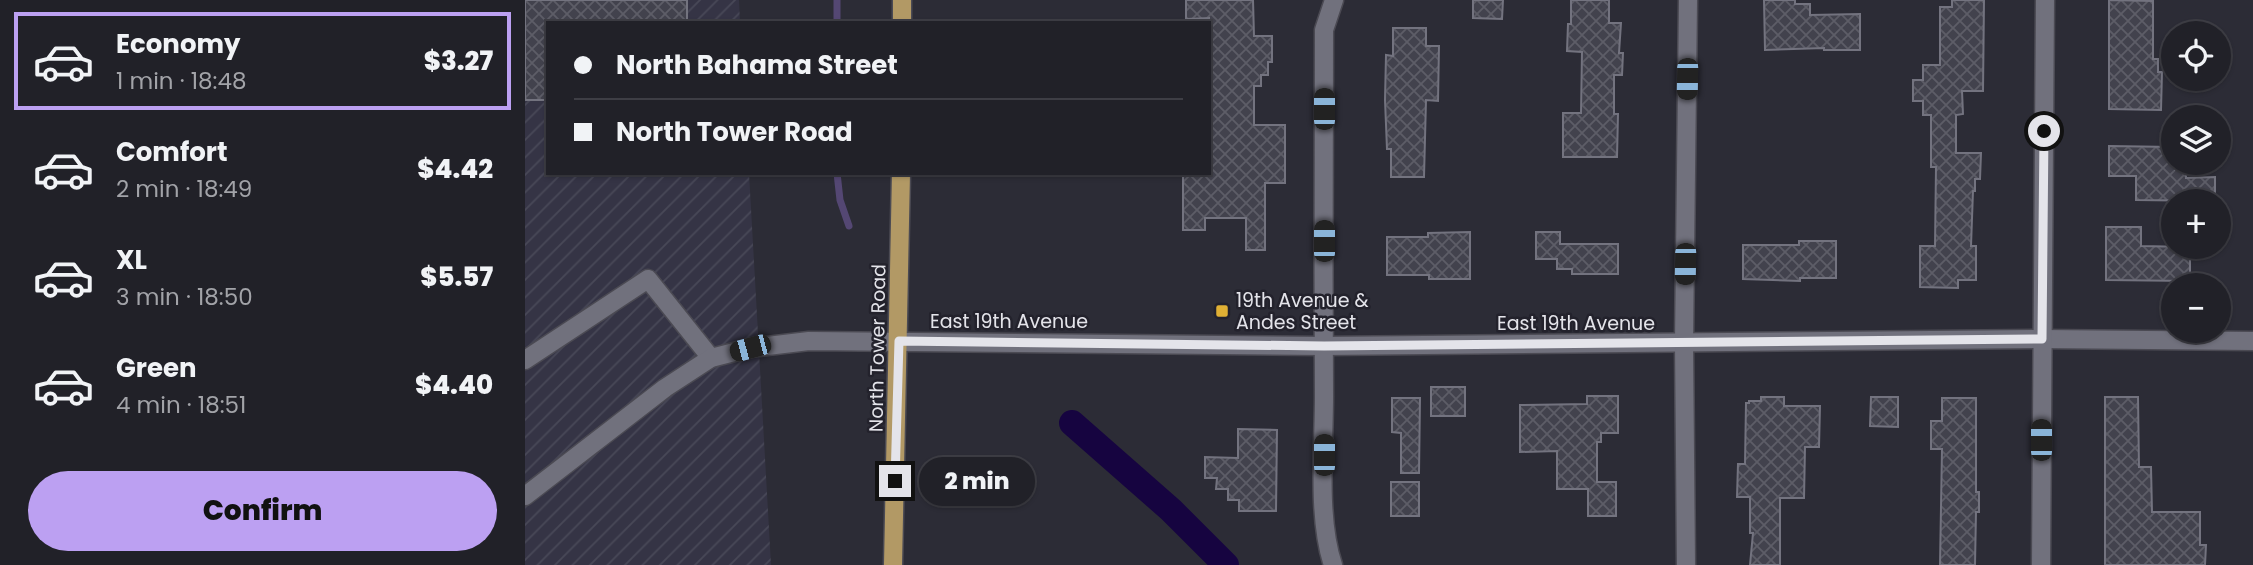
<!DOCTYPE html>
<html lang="en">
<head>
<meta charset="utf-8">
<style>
	:root { --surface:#212128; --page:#292930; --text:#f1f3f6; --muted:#a2a3a8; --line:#3e3e45; --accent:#bca0f2 }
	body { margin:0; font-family:Poppins,sans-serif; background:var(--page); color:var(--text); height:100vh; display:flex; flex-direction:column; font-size:26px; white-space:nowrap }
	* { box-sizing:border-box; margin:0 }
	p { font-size:23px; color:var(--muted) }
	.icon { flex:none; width:38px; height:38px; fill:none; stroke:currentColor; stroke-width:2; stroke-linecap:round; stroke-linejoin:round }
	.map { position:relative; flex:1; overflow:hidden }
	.sheet { display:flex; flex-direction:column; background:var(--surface); width:525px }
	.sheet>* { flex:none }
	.banner { position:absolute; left:21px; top:21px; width:665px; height:154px; border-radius:0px; box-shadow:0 2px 5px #0004,0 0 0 2px var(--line); display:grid; align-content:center; height:154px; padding:0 28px; background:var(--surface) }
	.fabs { position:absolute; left:1636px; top:21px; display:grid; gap:14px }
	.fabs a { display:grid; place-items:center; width:70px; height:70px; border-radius:50%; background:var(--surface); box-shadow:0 2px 5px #0004,0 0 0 2px var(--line); font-size:35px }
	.end { position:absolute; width:32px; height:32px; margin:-16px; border:9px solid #e4e4ea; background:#111; box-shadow:0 0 0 4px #111 }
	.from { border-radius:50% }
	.bubble { position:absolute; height:49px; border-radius:24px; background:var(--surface); box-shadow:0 2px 5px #0004,0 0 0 2px var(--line); font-size:23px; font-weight:800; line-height:49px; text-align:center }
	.car { position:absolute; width:21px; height:42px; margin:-21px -10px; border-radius:9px; box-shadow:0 0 5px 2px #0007; background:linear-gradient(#222 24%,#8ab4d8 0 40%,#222 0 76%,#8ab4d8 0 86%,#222 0) }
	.banner b { display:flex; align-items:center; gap:24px; height:66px; font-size:26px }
	.banner b+b { border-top:2px solid var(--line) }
	.banner i { width:18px; height:18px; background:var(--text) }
	ul { padding:12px 0 0; list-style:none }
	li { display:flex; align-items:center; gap:21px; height:98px; margin:0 14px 10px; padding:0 14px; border:4px solid transparent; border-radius:0px }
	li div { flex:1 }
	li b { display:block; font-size:26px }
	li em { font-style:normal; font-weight:800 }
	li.current { border-color:var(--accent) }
	li>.icon { width:63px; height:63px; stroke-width:1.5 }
	.action { display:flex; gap:14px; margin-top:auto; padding:14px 28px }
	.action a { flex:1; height:80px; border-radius:42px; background:var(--accent); color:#111; font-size:28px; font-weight:800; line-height:80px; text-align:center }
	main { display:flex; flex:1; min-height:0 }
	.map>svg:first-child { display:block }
</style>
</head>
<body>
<main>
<section class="sheet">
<ul>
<li class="current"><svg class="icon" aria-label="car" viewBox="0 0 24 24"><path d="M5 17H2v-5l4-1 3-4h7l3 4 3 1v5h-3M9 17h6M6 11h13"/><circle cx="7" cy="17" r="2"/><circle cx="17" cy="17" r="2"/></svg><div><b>Economy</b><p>1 min · 18:48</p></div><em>$3.27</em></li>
<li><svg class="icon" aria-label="car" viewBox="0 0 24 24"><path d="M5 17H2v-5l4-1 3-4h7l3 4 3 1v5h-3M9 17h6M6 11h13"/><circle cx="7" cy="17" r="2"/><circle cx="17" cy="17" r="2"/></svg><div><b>Comfort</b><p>2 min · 18:49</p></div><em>$4.42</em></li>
<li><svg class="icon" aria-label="car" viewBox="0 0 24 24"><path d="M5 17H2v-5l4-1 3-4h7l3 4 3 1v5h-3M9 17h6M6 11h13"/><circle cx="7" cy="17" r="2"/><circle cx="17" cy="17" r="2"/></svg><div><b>XL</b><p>3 min · 18:50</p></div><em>$5.57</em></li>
<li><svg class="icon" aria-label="car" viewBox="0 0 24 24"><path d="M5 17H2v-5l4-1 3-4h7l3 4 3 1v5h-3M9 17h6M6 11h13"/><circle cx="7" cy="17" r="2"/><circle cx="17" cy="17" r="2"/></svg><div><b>Green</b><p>4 min · 18:51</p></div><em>$4.40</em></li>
</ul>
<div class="action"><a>Confirm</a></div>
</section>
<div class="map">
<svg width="1728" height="565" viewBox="0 0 1728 565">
	<defs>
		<pattern id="industrial-furrows" width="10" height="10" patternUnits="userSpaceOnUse" patternTransform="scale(1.75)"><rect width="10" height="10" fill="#353445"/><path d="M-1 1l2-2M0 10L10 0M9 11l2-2" fill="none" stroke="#484857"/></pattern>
		<pattern id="building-cross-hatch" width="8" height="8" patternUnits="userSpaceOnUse" patternTransform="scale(1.75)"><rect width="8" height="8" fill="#42424d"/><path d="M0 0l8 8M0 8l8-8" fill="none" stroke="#5d5d67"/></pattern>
	</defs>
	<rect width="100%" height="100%" fill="#2c2c36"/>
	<polygon fill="url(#industrial-furrows)" points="0,0 214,0 215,23 23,23 23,173 224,173 246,565 0,565"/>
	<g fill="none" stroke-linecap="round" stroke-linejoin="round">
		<g stroke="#544773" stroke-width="7">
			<polyline points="312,0 312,23"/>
			<polyline points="312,173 315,200 324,226"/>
		</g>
		<polyline stroke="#160440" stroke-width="26" points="547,423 646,510 701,565"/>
	</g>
	<g fill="url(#building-cross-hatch)" stroke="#73737f" stroke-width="2">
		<polygon points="0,0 162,0 162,23 23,23 23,100 0,100"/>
		<polygon points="661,0 728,0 729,36 747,36 747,62 743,62 743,75 736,75 736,86 729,86 729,125 760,125 760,183 740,183 740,250 721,250 721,218 680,218 680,230 658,230 658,173 684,173 684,18 661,19"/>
		<polygon points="948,0 978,0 977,19 948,18"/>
		<polygon points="1046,0 1084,0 1084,23 1096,23 1094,53 1098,53 1097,75 1089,75 1089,114 1093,114 1092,157 1038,157 1038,113 1056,113 1057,52 1042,51 1043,24 1046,24"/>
		<polygon points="1239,0 1270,0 1270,4 1285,4 1285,15 1335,14 1335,50 1299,50 1299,48 1240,50"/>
		<polygon points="1427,0 1459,0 1458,91 1437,91 1438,114 1431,115 1431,153 1456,153 1455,179 1450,179 1450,191 1448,191 1446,246 1451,246 1451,280 1433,280 1433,288 1395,287 1395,246 1410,246 1411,167 1406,167 1406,115 1398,115 1398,101 1388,101 1388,80 1398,80 1398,65 1415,65 1415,7 1427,7"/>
		<polygon points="1584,0 1628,1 1628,59 1633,59 1633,72 1637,72 1636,110 1584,109"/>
		<polygon points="868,28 901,28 901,46 914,46 913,101 901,100 899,177 866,177 866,149 862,149 860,100 861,55 868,56"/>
		<polygon points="1584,146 1648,147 1650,170 1661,170 1661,178 1690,177 1690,201 1611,200 1611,176 1584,176"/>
		<polygon points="1581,227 1616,227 1616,246 1665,247 1665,281 1581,280"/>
		<polygon points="945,232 945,279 904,279 904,275 862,275 862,237 903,237 903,233"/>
		<polygon points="1011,232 1035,232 1035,244 1093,244 1093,274 1047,274 1047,269 1032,269 1032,259 1011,259"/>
		<polygon points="1274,241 1311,241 1311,278 1275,278 1275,281 1218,279 1218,245 1274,245"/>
		<rect x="906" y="387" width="34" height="29"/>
		<polygon points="1062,396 1093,396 1093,433 1076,433 1076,442 1072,442 1072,482 1091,482 1091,516 1063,516 1063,489 1032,489 1032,451 995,452 995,405 1062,404"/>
		<polygon points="1236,397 1259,397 1259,406 1295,406 1294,447 1280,447 1279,498 1255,498 1255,565 1225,565 1228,533 1225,533 1225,497 1212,497 1213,464 1220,464 1221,403 1224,403 1224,401 1236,401"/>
		<polygon points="1346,397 1373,397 1373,427 1345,426"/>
		<polygon points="1580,397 1613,397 1614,467 1626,467 1627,512 1675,512 1675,545 1681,545 1680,565 1580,565"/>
		<polygon points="867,398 895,398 894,473 876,473 876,433 867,432"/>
		<polygon points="1417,398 1451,398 1451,492 1454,492 1454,512 1451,512 1450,565 1415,565 1417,449 1406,449 1406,421 1417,421"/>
		<polygon points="713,429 752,430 751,511 714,511 714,500 703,500 703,489 691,489 692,478 680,478 680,457 713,458"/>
		<rect x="866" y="482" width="28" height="34"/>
	</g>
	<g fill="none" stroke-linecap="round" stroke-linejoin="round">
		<defs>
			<g id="minor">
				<polyline points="0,360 123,279 186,358"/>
				<polyline points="0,496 140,388 186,358 225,348 284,341 799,346 1517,339 1728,341"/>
				<path d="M 808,565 C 792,518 799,447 799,396 C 798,274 799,152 799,30 L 809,0"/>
				<polyline points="1161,565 1159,343 1163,0"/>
				<polyline points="1516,565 1520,0"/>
			</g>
			<g id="major">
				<polyline points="377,23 377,0"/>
				<polyline points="368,565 376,173"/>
			</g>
		</defs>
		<use href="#minor" stroke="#4b4a53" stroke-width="21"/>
		<use href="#major" stroke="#4b4a53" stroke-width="21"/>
		<use href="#minor" stroke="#71717d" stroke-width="18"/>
		<use href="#major" stroke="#b29965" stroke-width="18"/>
	</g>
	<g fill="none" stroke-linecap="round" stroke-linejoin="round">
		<polyline stroke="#e4e4ea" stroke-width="9" points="370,481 374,341 799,346 1517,339 1519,131"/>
	</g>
	<rect fill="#e0b034" stroke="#23222c" stroke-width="2.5" x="690" y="304" width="14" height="14" rx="3.5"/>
	<g text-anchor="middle" stroke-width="5" stroke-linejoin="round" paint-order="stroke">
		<g font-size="19" fill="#e4e4ea" stroke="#23222c" text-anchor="start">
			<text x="711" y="307">19th Avenue &amp;<tspan x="711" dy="22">Andes Street</tspan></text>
		</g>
		<g font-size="19" fill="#e4e4ea" stroke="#23222c">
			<text x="484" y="328">East 19th Avenue</text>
			<text x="1051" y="330">East 19th Avenue</text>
			<text transform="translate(352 348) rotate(-89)" y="7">North Tower Road</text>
		</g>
	</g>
</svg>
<div class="fabs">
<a><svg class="icon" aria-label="locate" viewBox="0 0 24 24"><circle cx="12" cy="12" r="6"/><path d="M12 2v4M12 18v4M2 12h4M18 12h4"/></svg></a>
<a><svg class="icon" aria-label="layers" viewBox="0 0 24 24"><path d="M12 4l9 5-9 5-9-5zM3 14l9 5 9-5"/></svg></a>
<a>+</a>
<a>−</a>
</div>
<i class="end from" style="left:1519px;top:131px"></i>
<i class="end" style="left:370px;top:481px"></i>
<div class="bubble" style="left:394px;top:457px;width:116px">2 min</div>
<i class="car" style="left:1162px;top:79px;rotate:181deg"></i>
<i class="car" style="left:799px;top:109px;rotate:0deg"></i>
<i class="car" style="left:799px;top:241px;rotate:0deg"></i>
<i class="car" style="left:1160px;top:264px;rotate:181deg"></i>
<i class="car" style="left:225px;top:348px;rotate:255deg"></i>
<i class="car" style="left:1516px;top:440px;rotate:0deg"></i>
<i class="car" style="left:799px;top:455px;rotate:0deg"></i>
<div class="banner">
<b><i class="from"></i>North Bahama Street</b>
<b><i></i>North Tower Road</b>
</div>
</div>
</main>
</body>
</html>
